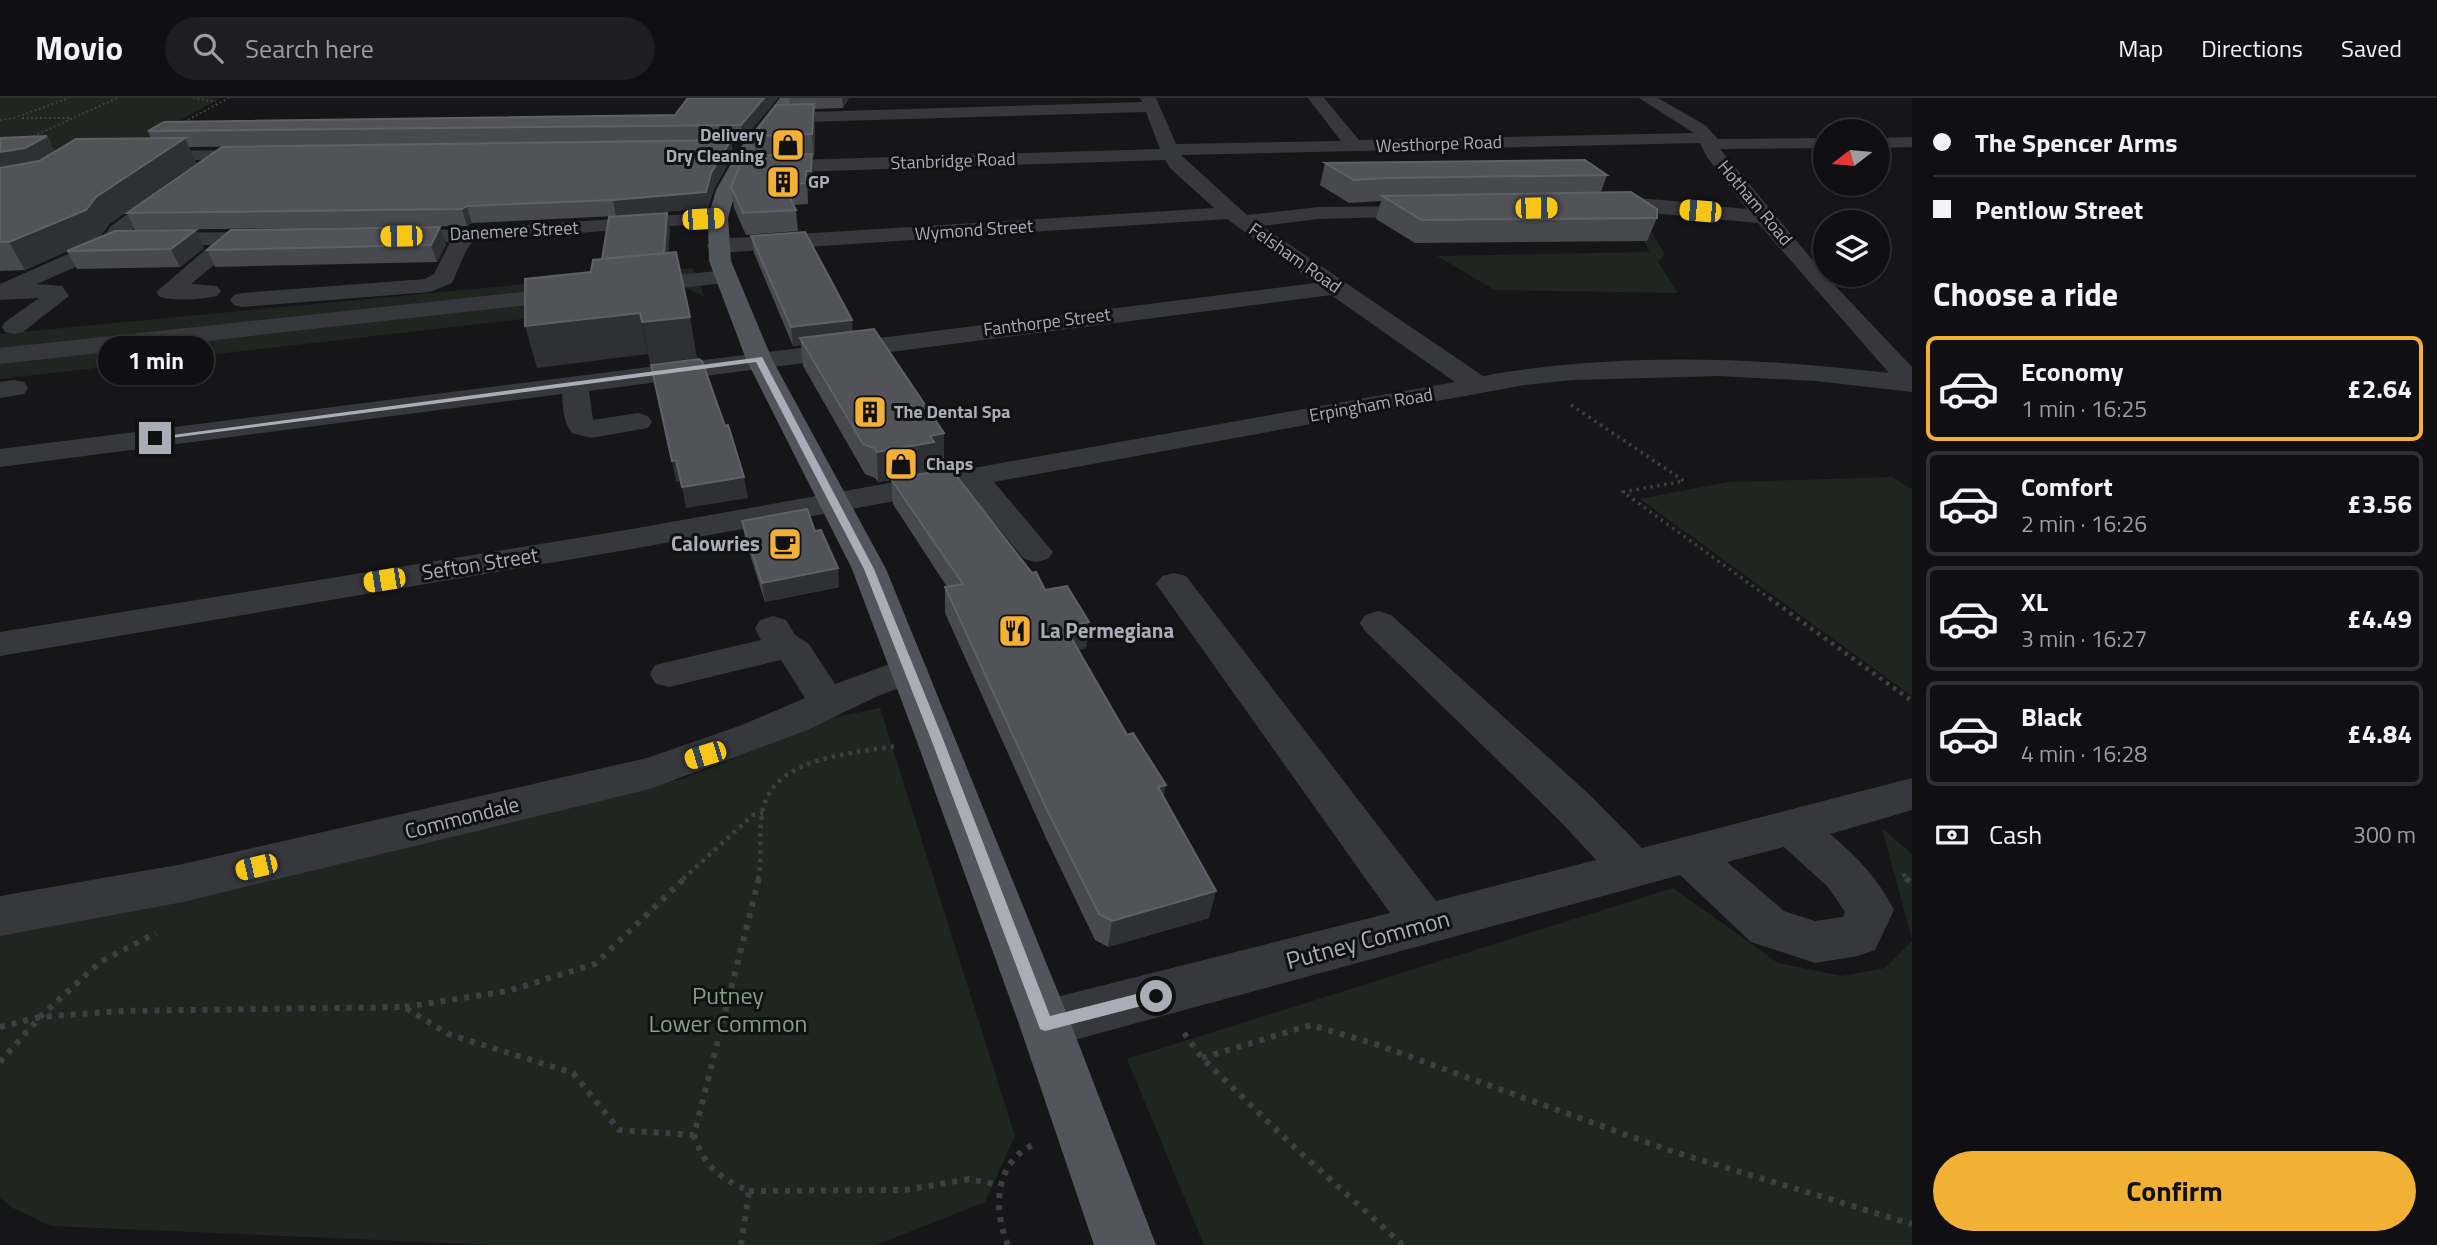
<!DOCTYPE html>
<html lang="en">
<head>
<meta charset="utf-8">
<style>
	:root { --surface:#101012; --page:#1e1e20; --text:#f1f3f6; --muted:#9c9d9f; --line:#303032; --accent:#f2b134 }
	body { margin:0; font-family:"Titillium Web",sans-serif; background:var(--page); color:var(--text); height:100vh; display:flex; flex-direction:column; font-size:26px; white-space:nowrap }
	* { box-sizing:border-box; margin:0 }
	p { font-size:23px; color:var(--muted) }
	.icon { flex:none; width:38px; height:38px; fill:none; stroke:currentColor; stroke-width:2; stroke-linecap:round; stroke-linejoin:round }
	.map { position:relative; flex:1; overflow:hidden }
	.side { display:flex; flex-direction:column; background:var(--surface); width:525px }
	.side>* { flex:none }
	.banner { display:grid; align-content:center; height:154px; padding:0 21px; background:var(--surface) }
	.needle { width:46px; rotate:254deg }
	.fabs { position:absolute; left:1813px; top:21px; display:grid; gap:14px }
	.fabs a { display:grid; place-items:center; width:77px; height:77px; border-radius:50%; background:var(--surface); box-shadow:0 2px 5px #0004,0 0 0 2px var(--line); font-size:35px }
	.end { position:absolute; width:32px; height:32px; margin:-16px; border:9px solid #a8adb8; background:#111; box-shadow:0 0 0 4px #111 }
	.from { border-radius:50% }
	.bubble { position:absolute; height:49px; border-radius:24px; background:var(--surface); box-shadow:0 2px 5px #0004,0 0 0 2px var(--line); font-size:23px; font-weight:700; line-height:49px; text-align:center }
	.car { position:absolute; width:21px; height:42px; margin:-21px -10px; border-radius:9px; box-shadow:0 0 5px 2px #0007; background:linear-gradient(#f5c518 24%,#345 0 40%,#f5c518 0 76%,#345 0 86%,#f5c518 0) }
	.banner b { display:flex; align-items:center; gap:24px; height:66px; font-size:26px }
	.banner b+b { border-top:2px solid var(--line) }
	.banner i { width:18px; height:18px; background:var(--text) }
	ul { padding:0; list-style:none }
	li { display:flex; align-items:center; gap:21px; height:105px; margin:0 14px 10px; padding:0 7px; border:4px solid var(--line); border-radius:10px }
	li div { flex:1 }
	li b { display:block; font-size:26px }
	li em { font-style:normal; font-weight:700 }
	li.current { border-color:var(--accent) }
	li>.icon { width:63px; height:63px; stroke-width:1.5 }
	h2 { padding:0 21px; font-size:32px; line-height:84px }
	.pay { display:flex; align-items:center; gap:18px; height:77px; padding:0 21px; font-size:26px }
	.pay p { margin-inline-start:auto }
	.button { display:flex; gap:14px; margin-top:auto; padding:14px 21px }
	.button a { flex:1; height:80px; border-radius:42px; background:var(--accent); color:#111; font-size:28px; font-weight:700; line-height:80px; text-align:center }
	header { display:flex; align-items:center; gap:42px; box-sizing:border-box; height:98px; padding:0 35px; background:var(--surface); border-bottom:2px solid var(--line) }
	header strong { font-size:33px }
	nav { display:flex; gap:38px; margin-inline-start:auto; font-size:24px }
	.search { width:490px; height:63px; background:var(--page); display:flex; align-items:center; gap:18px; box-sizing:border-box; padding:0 24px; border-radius:38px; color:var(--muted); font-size:26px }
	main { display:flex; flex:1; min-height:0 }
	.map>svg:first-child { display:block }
</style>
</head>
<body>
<header>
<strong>Movio</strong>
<div class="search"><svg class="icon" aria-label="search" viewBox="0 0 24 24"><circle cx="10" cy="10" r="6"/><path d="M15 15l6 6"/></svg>Search here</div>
<nav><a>Map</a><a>Directions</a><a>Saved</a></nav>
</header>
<main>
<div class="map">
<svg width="1912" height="1147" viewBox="0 0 1912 1147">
	<rect width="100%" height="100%" fill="#161618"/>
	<g fill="#1e261f">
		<polygon points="0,0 210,0 219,1 124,53 0,66"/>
		<polygon points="1630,117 1641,117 1665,156 1658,164 1678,195 1495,192 1437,158 1650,154"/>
		<polygon points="693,170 705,199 684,189 610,211 0,281 0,236"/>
		<polygon points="1892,379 1912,391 1912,598 1640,401 1728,384"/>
		<polygon points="880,610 1015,1038 985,1104 876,1147 497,1147 51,1128 13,1110 0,1100 0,835 683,681 832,620"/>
		<polygon points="1882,730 1912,756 1912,842"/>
		<polygon points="1673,790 1778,865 1842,878 1885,870 1912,843 1912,1147 1204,1147 1127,961"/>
	</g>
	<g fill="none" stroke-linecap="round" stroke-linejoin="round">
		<g stroke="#3d3f44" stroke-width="2" stroke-dasharray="2 2.5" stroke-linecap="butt">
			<polyline points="193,0 216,4"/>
			<polyline points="22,20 69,20"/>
			<polyline points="0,22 14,20 69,0"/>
			<polyline points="180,26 229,0"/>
			<polyline points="25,42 117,0"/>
		</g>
		<polyline stroke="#3d3f44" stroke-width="3.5" stroke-dasharray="2.5 4.5" stroke-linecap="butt" points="1571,307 1684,383 1623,394 1772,502"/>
		<g stroke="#3d3f44" stroke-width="4.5" stroke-dasharray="3.5 5" stroke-linecap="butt">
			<polyline points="1769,500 1912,603"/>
			<polyline points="1903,776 1908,781"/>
			<polyline points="683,781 753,717 763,715"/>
			<path d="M 758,781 C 763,758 758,734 763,711 C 775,658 853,656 896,648"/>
		</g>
		<g stroke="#3d3f44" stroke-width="6" stroke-dasharray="5 7" stroke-linecap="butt">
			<polyline points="1906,780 1912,786"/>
			<polyline points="405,909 508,893 595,866 685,780"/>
			<polyline points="0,929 40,919 121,913 404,909 448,936 573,975 619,1032 694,1037"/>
			<polyline points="1184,935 1202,960 1290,1045 1403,1147"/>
			<polyline points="1202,960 1311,927 1375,946 1668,1052 1912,1126"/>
			<polyline points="0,964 40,919 100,864 156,835"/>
			<polyline points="749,1093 905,1092 969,1081 999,1087"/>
			<path d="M 741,1147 L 749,1093 C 719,1080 704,1068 694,1037 L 759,780"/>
			<path d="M 1008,1147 C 992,1109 995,1062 1037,1045"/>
		</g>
		<g fill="#37383d" fill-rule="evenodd">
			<path d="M 1140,0 L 1156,0 L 1176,46 L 1341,43 L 1308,0 L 1324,0 L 1359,42 L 1694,35 L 1639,0 L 1658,0 L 1705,27 L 1718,41 L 1825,40 L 1825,50 L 1720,51 L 1825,177 L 1912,269 L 1912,294 L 1816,283 L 1719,278 L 1573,282 L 1525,287 L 994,384 L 1053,454 L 1048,461 L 1036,464 L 1024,461 L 966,390 L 632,451 L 0,558 L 0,534 L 632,431 L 1455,284 L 1331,197 L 589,293 L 593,322 L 638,315 L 648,318 L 652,324 L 648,330 L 591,340 L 572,335 C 563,323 563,311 562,296 L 0,369 L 0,351 L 1315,185 L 1227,121 L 718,155 L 710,153 L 707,148 L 710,143 L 718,141 L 1214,110 L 1170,70 L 1165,62 L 760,75 L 751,69 L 760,63 L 1160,51 L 1146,14 L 773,25 L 765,20 L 773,15 L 1142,4 ZM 1700,45 L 1707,59 L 1747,111 C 1704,108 1636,94 1595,105 L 1592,109 L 1595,113 L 1641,114 L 1758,125 L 1889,275 C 1754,259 1617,254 1483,278 L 1262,128 L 1318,121 L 1430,118 L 1437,116 L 1440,112 L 1437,108 L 1318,109 L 1247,117 L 1181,57 Z"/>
			<polygon points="1912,39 1912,49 1878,50 1878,40"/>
			<polygon points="260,52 266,53 269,57 266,61 142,63 133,58 142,53"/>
			<path d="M 174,86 L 184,92 L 181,96 L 127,135 L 273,134 L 281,135 L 284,140 L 281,145 L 238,147 L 191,186 L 217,188 L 221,193 L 217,198 C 200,202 177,203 160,199 L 156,194 L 211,147 L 123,148 L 37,186 L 62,188 L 69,198 L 23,234 L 14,236 L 5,234 L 2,229 L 5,224 L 39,200 L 0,202 L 0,186 L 102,141 L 111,128 L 167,88 Z"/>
			<polygon points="718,114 725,116 728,120 725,124 473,143 466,153 452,185 430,194 242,209 234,207 230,202 234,197 242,195 425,181 434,176 450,144 381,144 378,139 381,134 389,133 467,131"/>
			<polygon points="726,172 734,174 737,179 734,184 0,266 0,250"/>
			<polygon points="14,282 24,284 28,290 24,296 0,300 0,284"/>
			<path d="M 1174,475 L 1186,478 L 1436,803 L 1596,762 L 1559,722 L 1365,533 L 1360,525 L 1365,517 L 1378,513 L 1391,517 L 1591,698 L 1642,750 L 1912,680 L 1912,712 L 1830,736 C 1856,758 1879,781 1894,812 L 1875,852 L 1858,858 L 1815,865 L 1751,844 L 1680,777 L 1045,950 L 1026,943 L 1019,926 L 1026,909 L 1045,902 L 1390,815 L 1156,486 L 1162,478 ZM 1784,749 L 1828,789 L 1845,814 L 1843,819 L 1815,823 L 1784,813 L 1727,764 Z"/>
			<polygon points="773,518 786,522 795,537 809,546 835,586 909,559 923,563 928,572 923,581 878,598 805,633 650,691 183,804 0,838 0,798 183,766 647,660 742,627 805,600 781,562 669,589 655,585 650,576 655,567 761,542 755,530 760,522"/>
		</g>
		<polygon fill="#53555c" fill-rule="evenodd" points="780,0 796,0 757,51 736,92 728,120 731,163 772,261 886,471 1071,926 1156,1147 1094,1147 1019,926 916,641 852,471 746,261 709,163 708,120 716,92 740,50"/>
	</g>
	<g fill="#47494d">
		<polygon points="688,0 778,0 743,42 731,43 733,57 714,91 708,110 616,118 472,125 467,128 135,132 127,115 445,46 189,49 196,65 109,126 100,139 204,150 180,169 77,171 67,153 25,172 0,173 0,40 47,38 55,54 151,41 148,33 675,17"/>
		<polygon points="789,0 849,0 843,10 814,11 815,26 814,58 812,58 813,75 813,93 808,93 808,106 793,107 796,112 798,133 746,137 734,110 731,89 755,57 753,38 790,6"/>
		<polygon points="1325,65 1607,77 1601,94 1657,120 1647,143 1415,145 1376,121 1381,103 1349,105 1320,87"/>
		<polygon points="751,138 852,233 944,335 944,366 935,367 935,374 1032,475 1045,492 1086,550 1078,552 1164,698 1209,820 1108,849 1095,842 1046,740 945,515 945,489 947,489 893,406 891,382 878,384 875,380 865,376 803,268 801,247 793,248 754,155"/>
		<polygon points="446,147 437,164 215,169 207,152"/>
		<polygon points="742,423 839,489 765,504 745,441"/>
	</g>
	<g fill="#2f3033">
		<polygon points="764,0 778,0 743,42 741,27"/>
		<polygon points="842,0 849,0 843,10"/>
		<polygon points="814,6 815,26 814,58 812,36"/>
		<polygon points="47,38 59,63 0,82 0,54"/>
		<polygon points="185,40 196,65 109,126 100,139 25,172 9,144"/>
		<polygon points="731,42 733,57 714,91 708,110 616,118 613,102 711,75"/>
		<polygon points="812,56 813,75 813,93 808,93 808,106 806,73"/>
		<polygon points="467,108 472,125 467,128 462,111"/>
		<polygon points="667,115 670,132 667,176 664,158"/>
		<polygon points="440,129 446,147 437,164 431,147"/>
		<polygon points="196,132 204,150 180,169 171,151"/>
		<polygon points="640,215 648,256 537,270 525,228"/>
		<polygon points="690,219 697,260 650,266 642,224"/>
		<polygon points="852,222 853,241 800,240 801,247 793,248 791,229"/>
		<polygon points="944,335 944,366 935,367 935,374 878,384 877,354 930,338"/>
		<polygon points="676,362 680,383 676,384 672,363"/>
		<polygon points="744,379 748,400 686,410 682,389"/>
		<polygon points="838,470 839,489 765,504 762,485"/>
		<polygon points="1089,524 1086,550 1063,555 1065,529"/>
		<polygon points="1166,687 1161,714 1158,689"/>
		<polygon points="1216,793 1209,820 1108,849 1112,823"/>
	</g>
	<g fill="#525359" stroke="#5f6168" stroke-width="2">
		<polygon points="688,0 764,0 741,27 148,33 164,24 675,17"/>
		<polygon points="814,6 812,36 753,38 776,7"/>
		<polygon points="47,38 25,50 0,54 0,40"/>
		<polygon points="185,40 96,99 86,112 9,144 0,144 0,70 39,63 76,41"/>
		<polygon points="731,42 711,75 706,94 613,102 467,108 462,111 127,115 222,49"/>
		<polygon points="812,56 811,73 806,73 806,85 783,86 796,112 743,115 731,89 744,58"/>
		<polygon points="1585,62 1607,77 1388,80 1354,82 1325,65"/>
		<polygon points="1631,94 1657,111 1657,120 1422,122 1382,98"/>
		<polygon points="667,115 664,155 602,161 609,119"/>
		<polygon points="440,129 431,147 207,152 231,132"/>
		<polygon points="196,132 171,151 67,153 115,133"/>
		<polygon points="805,134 852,222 791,229 751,138"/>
		<polygon points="676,154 690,219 642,224 640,215 525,228 525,181 591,174 593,162"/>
		<polygon points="874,231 944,335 930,338 934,344 877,354 874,350 863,346 800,240"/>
		<polygon points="699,261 702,263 725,328 728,327 744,379 682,389 676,362 672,363 651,267"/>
		<polygon points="951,371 1032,475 1036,474 1045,492 1067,488 1089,524 1065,529 1127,637 1133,635 1166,687 1158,689 1216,793 1112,823 1099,816 1048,714 945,489 963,486 891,381"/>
		<polygon points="807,411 815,433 821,432 838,470 762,485 742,423"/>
	</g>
	<polygon fill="#a8adb8" points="762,259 874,471 943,641 1050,918 1156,891 1161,893 1164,898 1161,903 1045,933 1040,931 931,641 864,471 756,264 155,342 150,340"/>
	<defs>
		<symbol id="shop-square" viewBox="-11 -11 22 22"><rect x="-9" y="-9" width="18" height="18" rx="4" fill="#f2b134" stroke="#111113"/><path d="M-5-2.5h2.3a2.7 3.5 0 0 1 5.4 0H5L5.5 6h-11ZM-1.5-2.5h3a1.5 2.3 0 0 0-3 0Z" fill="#111"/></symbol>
		<symbol id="building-square" viewBox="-11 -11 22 22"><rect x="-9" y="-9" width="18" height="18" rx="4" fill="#f2b134" stroke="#111113"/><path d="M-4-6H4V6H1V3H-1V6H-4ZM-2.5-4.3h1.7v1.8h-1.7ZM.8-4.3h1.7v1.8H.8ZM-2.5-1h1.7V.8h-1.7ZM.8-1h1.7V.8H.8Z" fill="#111"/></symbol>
		<symbol id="cafe-square" viewBox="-11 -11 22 22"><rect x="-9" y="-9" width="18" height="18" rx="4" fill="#f2b134" stroke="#111113"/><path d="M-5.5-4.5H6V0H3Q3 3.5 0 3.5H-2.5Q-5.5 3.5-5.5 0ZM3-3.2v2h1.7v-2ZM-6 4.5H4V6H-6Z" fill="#111"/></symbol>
		<symbol id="restaurant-square" viewBox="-11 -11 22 22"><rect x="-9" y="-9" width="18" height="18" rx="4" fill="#f2b134" stroke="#111113"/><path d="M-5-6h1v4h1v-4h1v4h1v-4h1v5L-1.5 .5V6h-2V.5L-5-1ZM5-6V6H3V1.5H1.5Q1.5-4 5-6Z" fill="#111"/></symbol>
	</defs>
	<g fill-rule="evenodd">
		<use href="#shop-square" x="769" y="28" width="38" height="38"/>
		<use href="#building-square" x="764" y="65" width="38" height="38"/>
		<use href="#building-square" x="851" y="295" width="38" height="38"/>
		<use href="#shop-square" x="882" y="347" width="38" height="38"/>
		<use href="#cafe-square" x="766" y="427" width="38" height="38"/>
		<use href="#restaurant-square" x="996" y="514" width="38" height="38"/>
	</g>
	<g text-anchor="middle" stroke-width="6" stroke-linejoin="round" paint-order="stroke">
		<g font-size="18" font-weight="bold" fill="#a8adb8" stroke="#111113" text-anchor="start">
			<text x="764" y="43" text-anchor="end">Delivery<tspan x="764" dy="21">Dry Cleaning</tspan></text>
			<text x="808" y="90">GP</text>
			<text x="894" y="320">The Dental Spa</text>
			<text x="926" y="372">Chaps</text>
		</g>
		<g font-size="18" fill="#a8adb8" stroke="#111113">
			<text transform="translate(1439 46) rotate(-2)" y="6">Westhorpe Road</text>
			<text transform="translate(953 63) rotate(-2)" y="6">Stanbridge Road</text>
			<text transform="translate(1755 105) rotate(50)" y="6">Hotham Road</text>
			<text transform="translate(974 132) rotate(-4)" y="6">Wymond Street</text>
			<text transform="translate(514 133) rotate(-3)" y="6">Danemere Street</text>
			<text transform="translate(1295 160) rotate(35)" y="6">Felsham Road</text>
			<text transform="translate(1047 224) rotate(-7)" y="6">Fanthorpe Street</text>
			<text transform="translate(1371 307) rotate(-10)" y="6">Erpingham Road</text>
		</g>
		<g font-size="21" font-weight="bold" fill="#a8adb8" stroke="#111113" text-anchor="end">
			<text x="760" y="453">Calowries</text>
			<text x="1040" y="540" text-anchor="start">La Permegiana</text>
		</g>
		<g font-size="21" fill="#a8adb8" stroke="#111113">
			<text transform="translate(480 466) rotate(-9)" y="7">Sefton Street</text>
			<text transform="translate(462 720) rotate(-14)" y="7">Commondale</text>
		</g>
		<g font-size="24" fill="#a8adb8" stroke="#111113">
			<text transform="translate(1368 842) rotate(-15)" y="8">Putney Common</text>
		</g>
		<g font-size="24" fill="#7fa381" stroke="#111113">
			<text x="728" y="906">Putney<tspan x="728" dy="28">Lower Common</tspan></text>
		</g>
	</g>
</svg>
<div class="fabs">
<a><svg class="needle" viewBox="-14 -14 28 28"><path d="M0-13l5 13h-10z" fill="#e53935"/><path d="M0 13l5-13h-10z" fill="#9c9d9f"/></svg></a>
<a><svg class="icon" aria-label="layers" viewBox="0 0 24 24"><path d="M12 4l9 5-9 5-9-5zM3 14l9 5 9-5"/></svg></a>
</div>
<i class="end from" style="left:1156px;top:898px"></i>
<i class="end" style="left:155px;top:340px"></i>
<div class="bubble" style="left:98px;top:238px;width:116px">1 min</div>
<i class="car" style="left:1536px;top:110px;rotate:89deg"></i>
<i class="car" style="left:1700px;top:113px;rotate:275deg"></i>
<i class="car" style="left:703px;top:121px;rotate:87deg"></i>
<i class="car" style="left:401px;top:138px;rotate:269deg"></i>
<i class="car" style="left:384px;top:482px;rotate:261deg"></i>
<i class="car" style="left:705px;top:657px;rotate:253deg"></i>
<i class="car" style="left:256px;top:769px;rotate:257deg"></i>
</div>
<section class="side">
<div class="banner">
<b><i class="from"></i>The Spencer Arms</b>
<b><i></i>Pentlow Street</b>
</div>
<h2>Choose a ride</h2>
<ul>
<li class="current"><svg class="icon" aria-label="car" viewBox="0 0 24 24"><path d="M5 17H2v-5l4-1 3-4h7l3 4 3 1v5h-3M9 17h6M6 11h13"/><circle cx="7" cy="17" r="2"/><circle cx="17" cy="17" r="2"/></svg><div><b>Economy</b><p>1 min · 16:25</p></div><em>£2.64</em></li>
<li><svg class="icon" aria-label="car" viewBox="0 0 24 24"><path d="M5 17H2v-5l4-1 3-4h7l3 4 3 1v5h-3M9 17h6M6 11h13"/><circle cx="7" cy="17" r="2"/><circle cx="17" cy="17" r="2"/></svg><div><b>Comfort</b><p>2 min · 16:26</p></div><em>£3.56</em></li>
<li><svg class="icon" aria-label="car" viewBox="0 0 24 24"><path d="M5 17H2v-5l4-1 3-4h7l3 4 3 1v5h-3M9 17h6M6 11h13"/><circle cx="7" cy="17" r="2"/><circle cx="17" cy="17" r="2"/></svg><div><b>XL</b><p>3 min · 16:27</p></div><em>£4.49</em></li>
<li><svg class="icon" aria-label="car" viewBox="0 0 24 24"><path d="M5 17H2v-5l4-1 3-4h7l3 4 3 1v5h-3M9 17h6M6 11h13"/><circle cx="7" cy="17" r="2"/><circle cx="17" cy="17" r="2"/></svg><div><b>Black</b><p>4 min · 16:28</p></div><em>£4.84</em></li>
</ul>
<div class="pay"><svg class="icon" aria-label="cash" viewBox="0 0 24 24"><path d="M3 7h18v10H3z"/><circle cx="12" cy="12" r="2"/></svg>Cash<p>300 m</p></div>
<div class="button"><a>Confirm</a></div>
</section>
</main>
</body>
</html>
